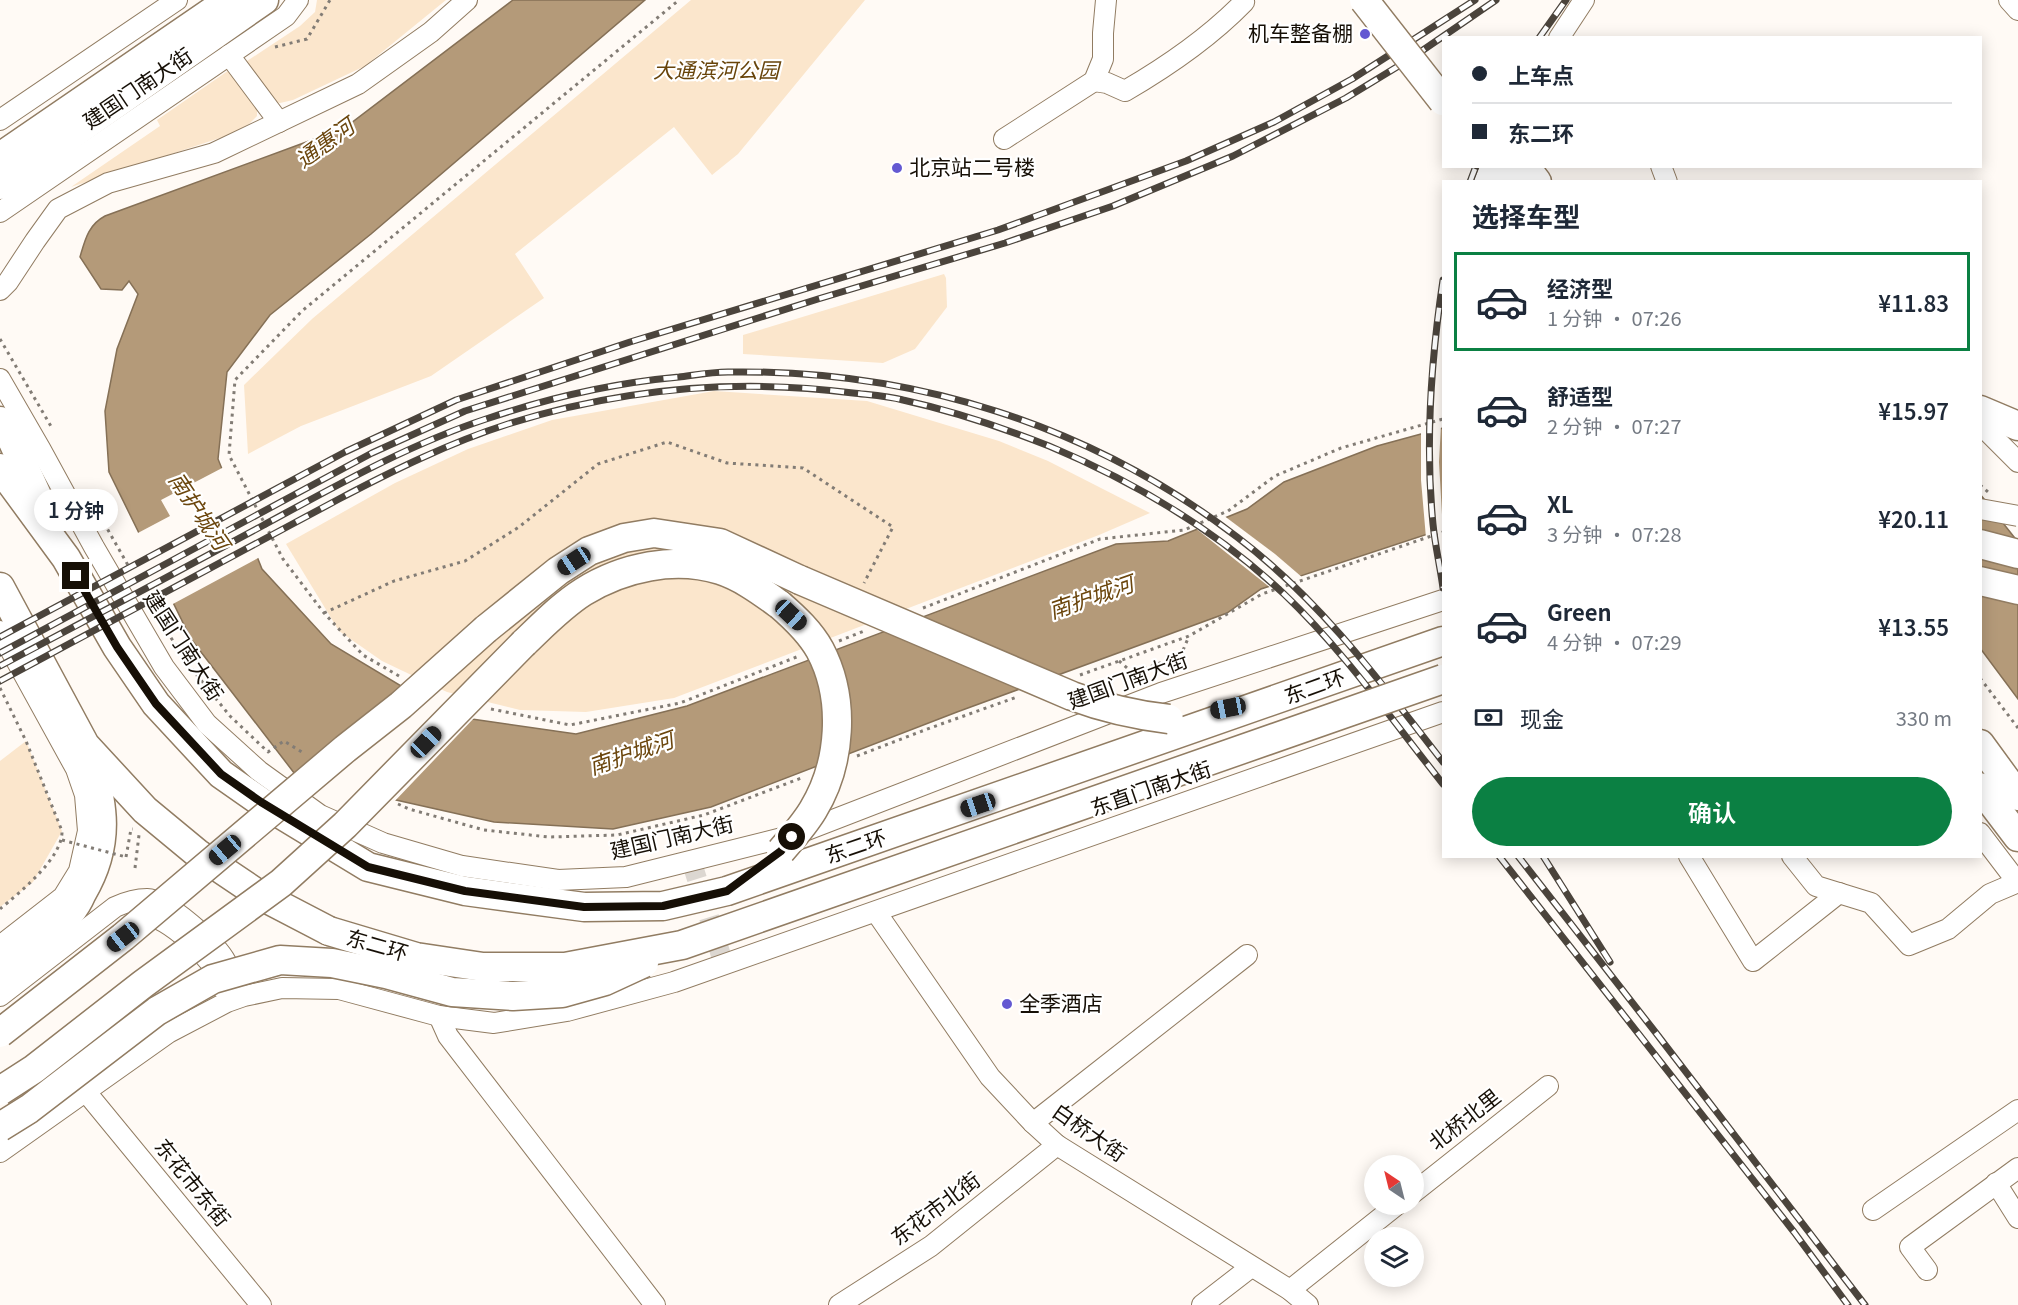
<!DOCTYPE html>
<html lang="zh">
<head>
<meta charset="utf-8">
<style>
	:root { --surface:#fff; --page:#f2f2f3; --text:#1f2937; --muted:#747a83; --line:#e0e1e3; --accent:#0b8043 }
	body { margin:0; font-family:Georgia,"Noto Sans SC",serif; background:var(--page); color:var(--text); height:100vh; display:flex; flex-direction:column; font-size:22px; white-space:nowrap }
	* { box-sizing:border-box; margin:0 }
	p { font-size:20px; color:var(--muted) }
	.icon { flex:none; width:33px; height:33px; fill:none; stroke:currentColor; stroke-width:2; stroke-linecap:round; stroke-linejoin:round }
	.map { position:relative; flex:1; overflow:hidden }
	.drawer { position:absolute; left:1442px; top:180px; width:540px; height:678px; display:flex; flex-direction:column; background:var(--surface); border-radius:0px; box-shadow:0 3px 15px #0003 }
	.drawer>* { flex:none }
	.guide { position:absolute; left:1442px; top:36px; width:540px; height:132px; border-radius:0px; box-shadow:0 3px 15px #0003; display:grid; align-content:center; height:132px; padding:0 30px; background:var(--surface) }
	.needle { width:39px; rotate:325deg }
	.tools { position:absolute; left:1364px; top:1155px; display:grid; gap:12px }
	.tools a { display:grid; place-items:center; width:60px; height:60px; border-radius:50%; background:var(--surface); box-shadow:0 3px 15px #0003; font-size:30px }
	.end { position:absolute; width:27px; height:27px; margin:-14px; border:8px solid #160f06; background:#fff; box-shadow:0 0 0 3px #fff }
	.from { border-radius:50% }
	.bubble { position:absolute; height:42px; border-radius:21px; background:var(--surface); box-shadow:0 3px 15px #0003; font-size:20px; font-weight:600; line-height:42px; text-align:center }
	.car { position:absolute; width:18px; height:36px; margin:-18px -9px; border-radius:8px; box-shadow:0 0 4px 2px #0007; background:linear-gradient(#222 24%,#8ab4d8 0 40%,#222 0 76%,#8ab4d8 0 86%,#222 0) }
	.guide b { display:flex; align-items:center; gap:21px; height:57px; font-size:22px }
	.guide b+b { border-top:2px solid var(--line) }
	.guide i { width:15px; height:15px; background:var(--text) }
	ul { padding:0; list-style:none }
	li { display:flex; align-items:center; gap:18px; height:99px; margin:0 12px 9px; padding:0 18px; border:3px solid transparent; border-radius:0px }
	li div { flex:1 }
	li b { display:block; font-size:22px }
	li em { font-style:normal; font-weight:600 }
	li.on { border-color:var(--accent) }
	li>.icon { width:54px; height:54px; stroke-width:1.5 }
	h2 { padding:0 30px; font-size:27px; line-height:72px }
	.pay { display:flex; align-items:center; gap:15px; height:66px; padding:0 30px; font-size:22px }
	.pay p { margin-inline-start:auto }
	.primary-button { display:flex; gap:12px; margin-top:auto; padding:12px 30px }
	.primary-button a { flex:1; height:69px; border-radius:36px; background:var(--accent); color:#fff; font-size:24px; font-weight:600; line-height:69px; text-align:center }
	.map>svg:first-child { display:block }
</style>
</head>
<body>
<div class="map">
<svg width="2018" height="1305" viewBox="0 0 2018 1305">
	<rect width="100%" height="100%" fill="#fffaf5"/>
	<g fill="#fbe6cc">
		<polygon points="317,0 446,0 365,66 293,100 280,103 270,101 244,63 300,26 315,12"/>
		<polygon points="691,0 865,0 738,154 712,175 674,127 515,254 544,298 431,376 301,426 248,454 244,385 312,319"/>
		<polygon points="232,68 257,104 257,116 249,124 229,135 71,187 160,126 157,120"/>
		<polygon points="944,274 946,278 947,307 915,349 883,363 743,354 743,335"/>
		<polygon points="714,391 867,401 999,441 1048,461 1150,513 1099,535 674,698 586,712 520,710 447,692 382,661 339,631 286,544 395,483 468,449 552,420"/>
		<polygon points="26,741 62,831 33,882 0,907 0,761"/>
	</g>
	<g fill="#b49a79" stroke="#857056" stroke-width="1.5">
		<path d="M 513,0 L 645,0 L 371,234 L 270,315 L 227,372 L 218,459 L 262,569 L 331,644 L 451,716 L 576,734 L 687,706 L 1116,544 L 1168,541 L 1247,509 L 1284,482 L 1377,446 L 1443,428 L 1443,529 L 1261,589 L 1227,613 L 957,712 L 711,807 L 613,829 L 494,822 L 298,778 L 191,639 L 109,472 L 105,411 L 117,349 L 138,294 L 129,281 L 122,290 L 101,289 L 80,257 C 85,240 88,225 105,216 L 309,141 L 351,123 Z"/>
		<polygon points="1980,494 2018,542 2018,699 1980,648"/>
	</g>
	<g fill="#fffaf5">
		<polygon points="1441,425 1439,462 1443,532 1426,538 1421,480 1421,431"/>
		<polygon points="224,467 260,557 171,605 136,534 170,516 161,500"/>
		<polygon points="1223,515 1275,554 1303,578 1272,589 1194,527"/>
		<polygon points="406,685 452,713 476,716 393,803 298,781"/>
	</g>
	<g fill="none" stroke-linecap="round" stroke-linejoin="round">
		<polyline stroke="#dcd7d1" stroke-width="20" stroke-dasharray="20 10" stroke-linecap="butt" points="691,860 724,965"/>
		<defs>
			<g id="minor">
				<polyline points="2009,0 2018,10"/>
				<polyline points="1559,38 1584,0"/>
				<polyline points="229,55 279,122"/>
				<path d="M 1094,81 L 1107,83 L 1125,91 C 1168,66 1209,38 1244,2 L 1243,0"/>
				<polyline points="0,120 177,0"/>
				<polyline points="1004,139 1094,81 1103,59 1103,33 1106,0"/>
				<polyline points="1661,166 1667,182"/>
				<polyline points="1484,182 1491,166"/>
				<polyline points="0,212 286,16 298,0"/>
				<polyline points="0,290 8,282 35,241 58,209 108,183 214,153 358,84 431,32 467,0"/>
				<polyline points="0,379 41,450 94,547 164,667 207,724 259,771 320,815 383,843 462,866 558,880 626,877 794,835 1161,693 1443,600"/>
				<polyline points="1980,424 2018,462"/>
				<polyline points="0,631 76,769 85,795 88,831 79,871 63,897 0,946"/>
				<polyline points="1980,833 2018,883"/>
				<polyline points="1689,856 1753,961 1839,893"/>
				<polyline points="1792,856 1816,886 1871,903 1909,945 1948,929 1990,894 2018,882"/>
				<polyline points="876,912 990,1077 1033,1123 1057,1145 1290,1290 1308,1305"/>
				<path d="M 138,914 C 164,913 202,950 216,971 C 219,975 220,983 222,988"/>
				<path d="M 0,996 L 115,907 C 126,902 135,899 147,899 C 168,900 217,944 226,962 C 229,969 231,977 234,985"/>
				<polyline points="439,1016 448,1036 655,1305"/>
				<polyline points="86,1092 261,1305"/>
				<polyline points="1033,1123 1247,955"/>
				<polyline points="0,1152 168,1033 227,1002 244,996 282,988 339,989 439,1016 494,1023 567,1011 674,982 1443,712"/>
				<polyline points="1996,1183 2018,1218"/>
				<polyline points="1413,1193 1548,1086"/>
				<polyline points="1873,1210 2018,1110"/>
				<polyline points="1927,1270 1910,1247 2018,1168"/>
				<polyline points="1290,1290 1398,1204"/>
				<polyline points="839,1305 931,1246 1057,1145"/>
				<polyline points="1202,1305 1251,1267"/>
			</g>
			<g id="highway">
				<polyline points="0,157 229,0"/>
				<polyline points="1497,166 1509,182"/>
				<polyline points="1525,166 1537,182"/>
				<polyline points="0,185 264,0"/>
				<polyline points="1980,410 2018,426"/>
				<polyline points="0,421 13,442 40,502"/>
				<polyline points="0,468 66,558 117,647 156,704 221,774 261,802 368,867 465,891 584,907 663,906 727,891 1443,641"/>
				<polyline points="1980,544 2018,554"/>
				<polyline points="1980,581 2018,590"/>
				<polyline points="0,587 85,745 145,810 197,853 258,894 329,931"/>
				<polyline points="486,629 558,571 589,551 624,538 654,533 720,543 800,580"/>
				<path d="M 524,643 C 543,625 561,606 583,592 C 623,567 675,556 720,570 C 742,577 762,592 780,605"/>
				<polyline points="1980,744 2018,796"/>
				<polyline points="1980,787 2018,837"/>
				<path d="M 0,972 C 24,953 50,936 70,913 C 75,907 79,900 82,893 C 111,844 104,804 88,752"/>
			</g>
		</defs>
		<use href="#minor" stroke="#917c62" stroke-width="22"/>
		<use href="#highway" stroke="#917c62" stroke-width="31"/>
		<g stroke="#827c75" stroke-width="3" stroke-dasharray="3 4.5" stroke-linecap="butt">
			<polyline points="275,47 307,39 330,0"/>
			<polyline points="0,339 52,428"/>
			<polyline points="1980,485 1988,492"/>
			<polyline points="104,523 129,567"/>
			<polyline points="1443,575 1443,577"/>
			<polyline points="923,608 1100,539 1184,530 1228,511 1275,476 1341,448 1443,419"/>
			<polyline points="324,613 394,581 465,561 519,527 598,464 667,442 727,463 803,468 893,527 864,583"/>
			<polyline points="163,625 187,663 230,716 268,752 284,741 305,754"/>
			<polyline points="839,641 864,631"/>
			<polyline points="1119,661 1133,673"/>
			<polyline points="1144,669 1181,655 1189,636"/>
			<polyline points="1080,675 1189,636 1262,594 1443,532"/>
			<polyline points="399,676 363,655 324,613 283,559 229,455 235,380 302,311 679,0"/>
			<polyline points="1980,678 2018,728"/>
			<path d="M 0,688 L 26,741 L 62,831 C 63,858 19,893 0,909"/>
			<polyline points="491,709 570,725 680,703 799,656"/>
			<polyline points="857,756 930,728 1017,697"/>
			<polyline points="398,804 409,809 484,830 549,837 617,835 704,815 804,777"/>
			<polyline points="126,857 131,829 133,829"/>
			<polyline points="135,868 139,835"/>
		</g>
		<use href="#minor" stroke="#fff" stroke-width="20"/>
		<use href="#highway" stroke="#fff" stroke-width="28"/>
		<defs>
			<g id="rail">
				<polyline points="1539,38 1566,0"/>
				<polyline points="1470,182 1476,166"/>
				<path d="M 1443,280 C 1431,360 1425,443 1433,524 C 1435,545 1440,566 1443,588"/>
				<polyline points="0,637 345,452 456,400 630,342 998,230 1186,161 1274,122 1352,79 1475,0"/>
				<polyline points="0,653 372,453 465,411 818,299 1005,243 1113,206 1233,156 1346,98 1410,59 1496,0"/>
				<path d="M 0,666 C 87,620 175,573 262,526 C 334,487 407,445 486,419 C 548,398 613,383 679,377 C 695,375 712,372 728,372 C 912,369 1091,425 1237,537 C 1319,599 1380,681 1443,762"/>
				<path d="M 0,681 L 339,499 C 394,470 449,443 508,424 C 620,389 737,378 853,393 C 870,395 887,396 903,400 C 953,411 1001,427 1049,446 C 1135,482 1216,530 1284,594 C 1344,651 1392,720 1443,784"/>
				<polyline points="1499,856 1794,1232 1848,1305"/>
				<polyline points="1518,856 1656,1033 1865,1305"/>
				<polyline points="1543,856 1610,962"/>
			</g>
		</defs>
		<use href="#rail" stroke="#4b443c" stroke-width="7"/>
		<use href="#rail" stroke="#fff" stroke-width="4.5" stroke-dasharray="14" stroke-linecap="butt"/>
		<defs>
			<polyline id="minor-bridge" points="1980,509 2018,516"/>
			<g id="highway-bridge">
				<polyline points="1364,0 1443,101"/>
				<path d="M 800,580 L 1072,696 C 1104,708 1135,715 1169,719"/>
				<path d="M 780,605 C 795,618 810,632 820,650 C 846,699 841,764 813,810 C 804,825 792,838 781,851"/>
				<polyline points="329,931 416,957 483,967 565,967 682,945 1443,679"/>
				<polyline points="0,1033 123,937 345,749 401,705 486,629"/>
				<polyline points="0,1091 34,1069 143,984 281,883 345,825 524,643"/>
				<polyline points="0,1127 29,1109 157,1011 213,979 280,960 332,963 386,974 452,992 513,996 562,993 605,981 644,963"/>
			</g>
		</defs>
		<use href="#minor-bridge" stroke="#917c62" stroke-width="22" stroke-linecap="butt"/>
		<use href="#highway-bridge" stroke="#917c62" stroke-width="31" stroke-linecap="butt"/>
		<polyline stroke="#827c75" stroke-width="3" stroke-dasharray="3 4.5" stroke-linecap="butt" points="62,840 126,857"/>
		<use href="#minor-bridge" stroke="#fff" stroke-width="20"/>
		<use href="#highway-bridge" stroke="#fff" stroke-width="28"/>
	</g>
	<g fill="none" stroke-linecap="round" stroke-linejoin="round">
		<polyline stroke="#160f06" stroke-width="8" points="76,576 117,647 156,704 221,774 261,802 368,867 465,891 584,907 663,906 727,891 781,851 792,837"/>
	</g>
	<g fill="#6459d2" stroke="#fff" stroke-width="2">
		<circle cx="1365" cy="34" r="6"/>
		<circle cx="897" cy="168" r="6"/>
		<circle cx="1007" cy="1004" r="6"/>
	</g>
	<g text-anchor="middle" stroke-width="4.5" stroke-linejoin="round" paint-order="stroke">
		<g font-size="21" fill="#160f06" stroke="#fff" text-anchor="start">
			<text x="1353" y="41" text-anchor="end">机车整备棚</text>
			<text x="909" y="175">北京站二号楼</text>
			<text x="1019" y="1011">全季酒店</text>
		</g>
		<g font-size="21" font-style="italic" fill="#68440a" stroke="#fff">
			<text x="716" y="78">大通滨河公园</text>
		</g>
		<g font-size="21" fill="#160f06" stroke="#fff">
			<text transform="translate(138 89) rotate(-34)" y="7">建国门南大街</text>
			<text transform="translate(183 646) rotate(57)" y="7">建国门南大街</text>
			<text transform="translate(1128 681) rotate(-20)" y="7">建国门南大街</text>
			<text transform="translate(1315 687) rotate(-20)" y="7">东二环</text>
			<text transform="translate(1151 789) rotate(-19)" y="7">东直门南大街</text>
			<text transform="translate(672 838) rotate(-13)" y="7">建国门南大街</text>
			<text transform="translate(856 847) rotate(-19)" y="7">东二环</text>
			<text transform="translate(377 946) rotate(16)" y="7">东二环</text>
			<text transform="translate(1465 1120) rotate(-38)" y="7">北桥北里</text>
			<text transform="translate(1089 1133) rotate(35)" y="7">白桥大街</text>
			<text transform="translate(192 1183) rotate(51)" y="7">东花市东街</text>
			<text transform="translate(936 1209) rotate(-37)" y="7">东花市北街</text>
		</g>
		<g font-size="22" font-style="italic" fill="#6b460d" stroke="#fff">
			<text transform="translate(325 143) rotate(-36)" y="8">通惠河</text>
			<text transform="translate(199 511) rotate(56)" y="8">南护城河</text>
			<text transform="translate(1091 597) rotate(-19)" y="8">南护城河</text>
			<text transform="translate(631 753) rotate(-19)" y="8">南护城河</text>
		</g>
	</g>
</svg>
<div class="tools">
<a><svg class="needle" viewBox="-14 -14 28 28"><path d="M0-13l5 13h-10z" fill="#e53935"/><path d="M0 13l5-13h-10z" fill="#747a83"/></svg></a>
<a><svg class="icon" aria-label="layers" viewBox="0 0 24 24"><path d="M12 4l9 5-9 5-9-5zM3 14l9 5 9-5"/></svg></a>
</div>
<i class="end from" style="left:792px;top:837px"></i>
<i class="end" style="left:76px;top:576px"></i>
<div class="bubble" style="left:34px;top:489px;width:84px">1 分钟</div>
<i class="car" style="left:574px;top:561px;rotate:237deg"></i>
<i class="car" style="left:791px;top:615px;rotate:133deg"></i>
<i class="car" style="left:1228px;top:708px;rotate:259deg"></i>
<i class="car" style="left:426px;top:742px;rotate:44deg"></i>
<i class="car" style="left:978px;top:805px;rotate:251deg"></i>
<i class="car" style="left:225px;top:850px;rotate:230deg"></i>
<i class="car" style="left:123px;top:937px;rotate:232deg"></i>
<div class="guide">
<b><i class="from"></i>上车点</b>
<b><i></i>东二环</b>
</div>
<section class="drawer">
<h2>选择车型</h2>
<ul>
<li class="on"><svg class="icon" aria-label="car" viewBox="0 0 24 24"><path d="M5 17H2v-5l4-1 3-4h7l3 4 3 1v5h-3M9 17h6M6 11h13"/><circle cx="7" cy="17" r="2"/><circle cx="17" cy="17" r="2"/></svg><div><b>经济型</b><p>1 分钟 · 07:26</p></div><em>¥11.83</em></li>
<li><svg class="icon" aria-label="car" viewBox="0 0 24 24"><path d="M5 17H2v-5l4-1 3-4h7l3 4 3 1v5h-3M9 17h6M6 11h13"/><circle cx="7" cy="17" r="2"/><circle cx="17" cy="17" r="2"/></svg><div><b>舒适型</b><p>2 分钟 · 07:27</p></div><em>¥15.97</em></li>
<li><svg class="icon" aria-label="car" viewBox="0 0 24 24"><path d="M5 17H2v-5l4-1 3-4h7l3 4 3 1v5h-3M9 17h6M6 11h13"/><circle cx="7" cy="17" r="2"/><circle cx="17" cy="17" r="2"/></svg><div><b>XL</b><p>3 分钟 · 07:28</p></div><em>¥20.11</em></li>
<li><svg class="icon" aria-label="car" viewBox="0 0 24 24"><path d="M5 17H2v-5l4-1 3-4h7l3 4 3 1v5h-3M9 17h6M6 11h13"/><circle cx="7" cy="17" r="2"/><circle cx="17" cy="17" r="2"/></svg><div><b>Green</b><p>4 分钟 · 07:29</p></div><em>¥13.55</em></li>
</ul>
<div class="pay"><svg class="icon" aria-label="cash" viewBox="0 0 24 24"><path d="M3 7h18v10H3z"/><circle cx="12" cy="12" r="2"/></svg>现金<p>330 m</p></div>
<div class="primary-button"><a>确认</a></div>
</section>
</div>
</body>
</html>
